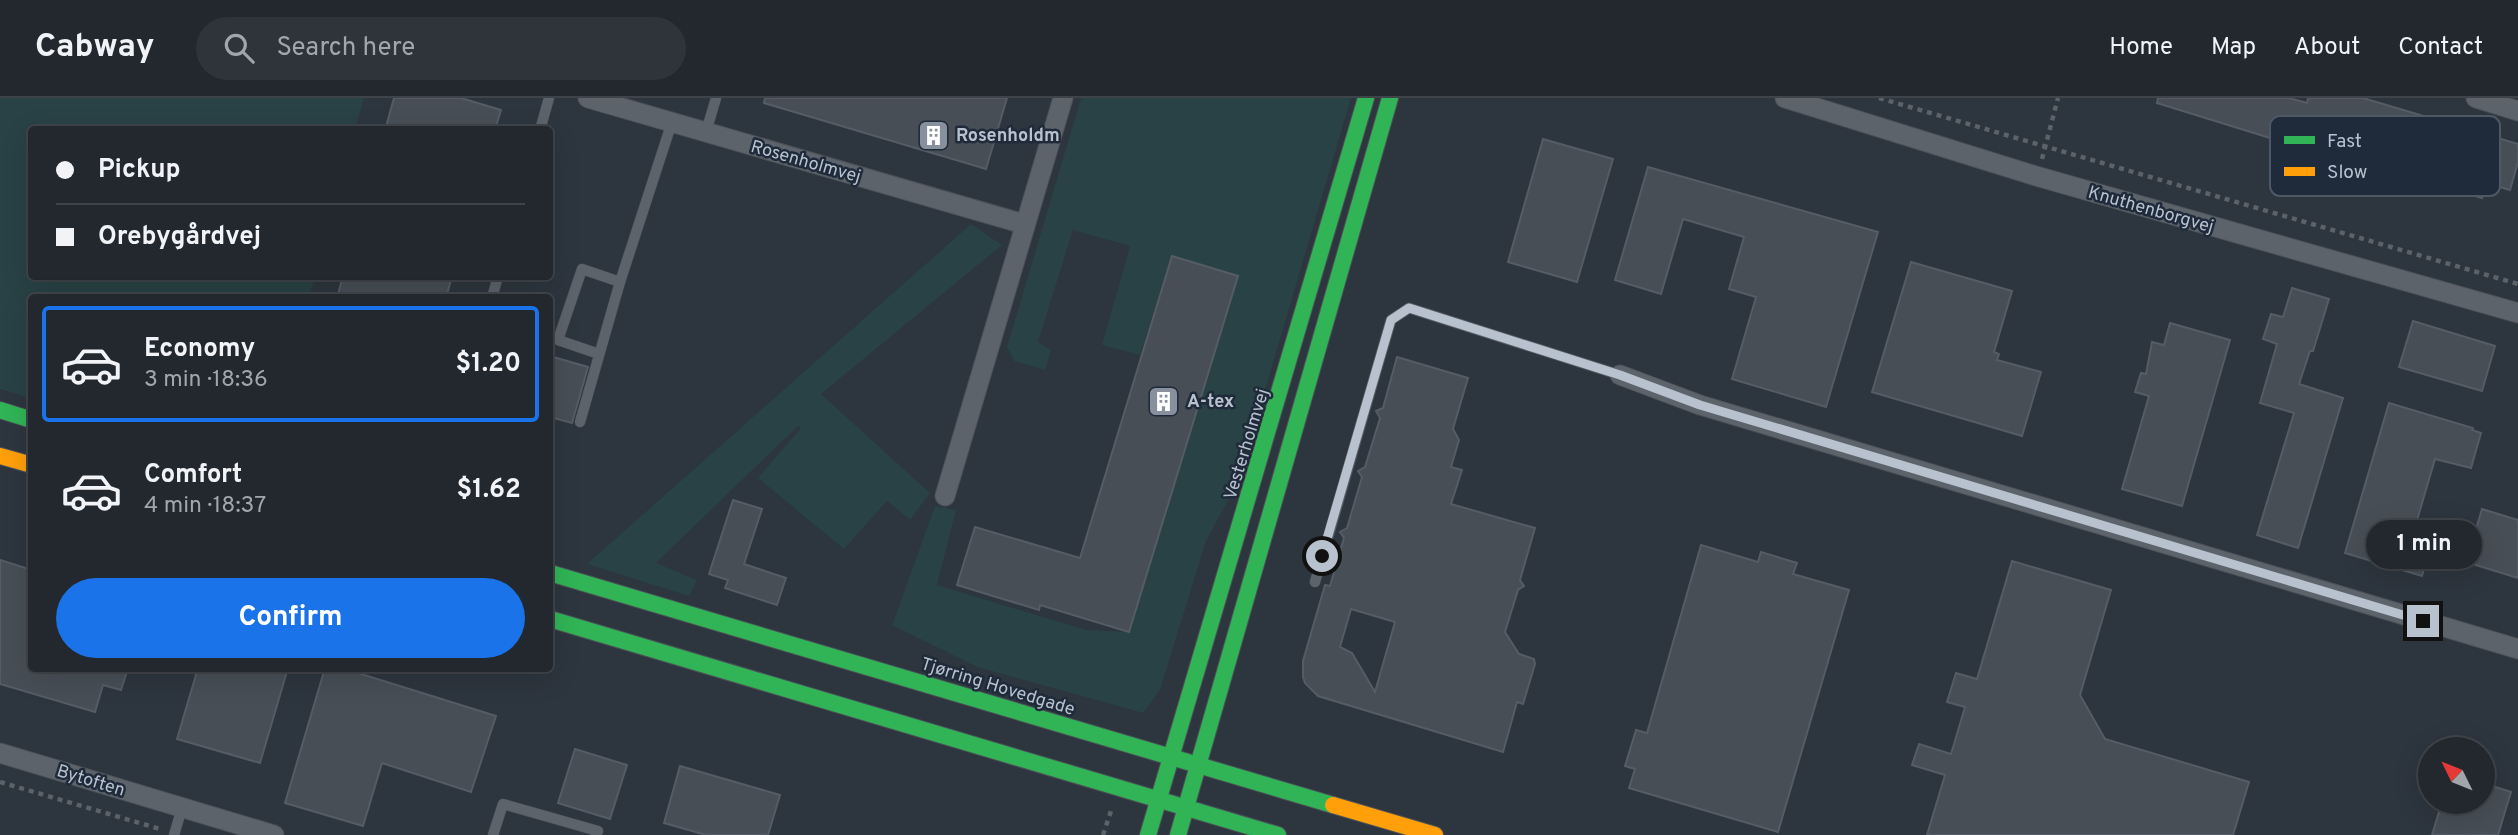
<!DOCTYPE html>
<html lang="en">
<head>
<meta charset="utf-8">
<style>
	:root { --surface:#22282e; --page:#2e343a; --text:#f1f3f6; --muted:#a2a6aa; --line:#3f444a; --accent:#1a73e8 }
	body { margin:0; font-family:Overpass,sans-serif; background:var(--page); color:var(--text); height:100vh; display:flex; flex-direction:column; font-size:26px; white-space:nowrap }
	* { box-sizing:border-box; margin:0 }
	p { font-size:23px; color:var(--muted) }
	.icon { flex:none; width:38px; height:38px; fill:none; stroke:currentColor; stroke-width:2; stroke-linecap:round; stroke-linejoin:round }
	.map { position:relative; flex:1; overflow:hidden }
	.drawer { position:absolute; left:28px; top:196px; width:525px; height:378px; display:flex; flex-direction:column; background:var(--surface); border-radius:7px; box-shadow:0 7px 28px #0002,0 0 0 2px var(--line) }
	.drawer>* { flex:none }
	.banner { position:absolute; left:28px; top:28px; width:525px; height:154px; border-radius:7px; box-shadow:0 7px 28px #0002,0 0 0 2px var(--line); display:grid; align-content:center; height:154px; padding:0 28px; background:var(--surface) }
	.needle { width:46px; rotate:313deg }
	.fabs { position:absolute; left:2418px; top:639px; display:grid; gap:14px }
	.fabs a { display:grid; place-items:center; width:77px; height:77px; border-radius:50%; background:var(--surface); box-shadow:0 7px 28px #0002,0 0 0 2px var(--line); font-size:35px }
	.end { position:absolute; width:32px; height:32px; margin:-16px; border:9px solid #b8c1ce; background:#111; box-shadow:0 0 0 4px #111 }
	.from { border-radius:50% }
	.bubble { position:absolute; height:49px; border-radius:24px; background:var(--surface); box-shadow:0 7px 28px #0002,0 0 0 2px var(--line); font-size:23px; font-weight:700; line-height:49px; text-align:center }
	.banner b { display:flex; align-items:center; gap:24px; height:66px; font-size:26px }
	.banner b+b { border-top:2px solid var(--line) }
	.banner i { width:18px; height:18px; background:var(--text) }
	ul { padding:12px 0 0; list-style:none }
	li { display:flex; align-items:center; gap:21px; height:116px; margin:0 14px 10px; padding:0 14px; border:4px solid transparent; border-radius:7px }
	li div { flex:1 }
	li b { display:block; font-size:26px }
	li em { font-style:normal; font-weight:700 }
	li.on { border-color:var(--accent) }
	li>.icon { width:63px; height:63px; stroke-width:1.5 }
	.action { display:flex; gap:14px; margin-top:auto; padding:14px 28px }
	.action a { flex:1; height:80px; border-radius:42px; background:var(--accent); color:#fff; font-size:28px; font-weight:700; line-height:80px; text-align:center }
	header { display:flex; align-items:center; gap:42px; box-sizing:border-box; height:98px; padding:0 35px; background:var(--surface); border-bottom:2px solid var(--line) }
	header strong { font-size:33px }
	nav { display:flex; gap:38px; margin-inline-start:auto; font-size:24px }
	.search { width:490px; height:63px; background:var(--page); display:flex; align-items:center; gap:18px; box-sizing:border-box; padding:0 24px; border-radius:38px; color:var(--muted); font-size:26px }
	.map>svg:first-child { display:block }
</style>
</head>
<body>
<header>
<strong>Cabway</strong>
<div class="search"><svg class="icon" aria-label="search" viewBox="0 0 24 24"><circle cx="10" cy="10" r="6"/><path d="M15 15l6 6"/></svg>Search here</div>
<nav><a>Home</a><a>Map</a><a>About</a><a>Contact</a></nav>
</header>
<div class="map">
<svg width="2518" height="737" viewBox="0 0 2518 737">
	<rect width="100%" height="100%" fill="#2d353e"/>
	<g fill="#294245">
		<polygon points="0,0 364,0 355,31 32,32 32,178 315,179 309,199 32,200 31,300 0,291"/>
		<polygon points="1081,0 1351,0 1238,384 1206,443 1160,592 1143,615 977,569 892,527 935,408 956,412 937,487 1086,532 1129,534 1238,178 1172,158 1140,257 1102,247 1130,148 1073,132 1038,244 1051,252 1045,272 1014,263 1007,249"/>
		<polygon points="971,126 1002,147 821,296 930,395 910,422 887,403 844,451 758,380 801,330 798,328 656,465 697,482 689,498 587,466"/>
	</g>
	<g fill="#474e56" stroke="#555c65" stroke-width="2" fill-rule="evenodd">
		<polygon points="394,0 461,0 501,12 495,32 385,32"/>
		<polygon points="765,0 1007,0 986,71 764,5"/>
		<polygon points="2158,0 2289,0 2307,5 2308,0 2363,0 2518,46 2518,64 2510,92 2486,85 2482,100 2442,88 2446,74 2385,57 2382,67 2329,52 2332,43 2290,31 2283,44 2157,5"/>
		<polygon points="1543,41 1613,61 1577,184 1508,164"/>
		<polygon points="1648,69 1878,134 1826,309 1732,281 1756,199 1729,191 1744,139 1683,121 1661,196 1615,182"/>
		<polygon points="1172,158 1238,178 1129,534 1040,507 1039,512 957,487 975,429 1080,460"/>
		<polygon points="1911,164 2012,193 1994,254 1999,256 1997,262 2041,274 2022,338 1872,294"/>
		<polygon points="343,178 452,178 446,200 337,200"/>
		<polygon points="2292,190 2329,201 2313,253 2310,253 2299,286 2343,300 2298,450 2257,437 2294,315 2260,305 2277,246 2263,241 2271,216 2283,219"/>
		<polygon points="2413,223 2495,248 2482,293 2399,269"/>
		<polygon points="2170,225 2230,242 2182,408 2122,391 2149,298 2135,294 2141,275 2146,276 2152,244 2164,247"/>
		<polygon points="550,258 588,269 572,325 550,319"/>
		<path d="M 1397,259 L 1468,280 L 1453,331 L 1459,342 L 1451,369 L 1462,372 L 1451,406 L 1535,430 L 1520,482 L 1524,488 L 1518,492 L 1505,534 L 1519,556 L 1534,561 L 1535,566 L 1523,606 L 1517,604 L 1503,654 L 1318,598 L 1305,585 L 1303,579 L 1303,563 L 1325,487 L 1330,488 L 1344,440 L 1340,434 L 1347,430 L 1362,379 L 1358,373 L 1365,369 L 1380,320 L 1376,313 L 1383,310 ZM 1351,511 L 1395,524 L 1375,594 L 1352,555 L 1340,549 Z"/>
		<polygon points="2389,305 2473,330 2472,332 2481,335 2471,370 2435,361 2415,429 2434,435 2422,478 2345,455"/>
		<polygon points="733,402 762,411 744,466 786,480 777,507 725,490 728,482 709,476"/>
		<polygon points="2482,411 2518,422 2518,480 2466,464"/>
		<polygon points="1701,447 1758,464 1761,454 1797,465 1793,476 1849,492 1778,734 1629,690 1635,671 1625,668 1636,632 1647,635"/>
		<polygon points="0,462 32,472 32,570 128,570 121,592 103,587 95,614 0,586"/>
		<polygon points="2012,463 2111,492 2080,597 2105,641 2249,684 2233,737 1927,737 1945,677 1912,667 1919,646 1951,656 1965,609 1947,604 1956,575 1977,581"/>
		<polygon points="198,570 288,570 260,665 177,641"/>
		<polygon points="325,570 342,570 496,618 471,694 382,665 363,728 285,705"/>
		<polygon points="575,651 627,667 610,721 558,705"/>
		<polygon points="680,668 780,697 768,737 706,737 664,725"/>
		<polygon points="2483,685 2511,694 2498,737 2432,737 2442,704 2483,704"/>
	</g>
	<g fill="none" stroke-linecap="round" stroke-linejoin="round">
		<defs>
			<g id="lane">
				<polyline points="540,32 549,0"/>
				<polyline points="706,34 716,0"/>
				<polyline points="492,200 498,178"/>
				<polyline points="599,256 558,242 582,171 620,184"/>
				<polyline points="580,324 620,184 672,24"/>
				<polyline points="1315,484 1391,222 1409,210 1620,277"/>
				<polyline points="174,737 182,710"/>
				<polyline points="493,737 503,706 598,733 596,737"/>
			</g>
			<g id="street">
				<polyline points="588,0 1024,126"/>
				<polyline points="1785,0 2036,78 2518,215"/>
				<polyline points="2476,0 2518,13"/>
				<polyline points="1620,277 1700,307 2518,551"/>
				<polyline points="945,398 1063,0"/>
				<polyline points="0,655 274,737"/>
			</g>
			<g id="fast">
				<polyline points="0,312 32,322"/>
				<polyline points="550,475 1333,707"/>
				<polyline points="550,521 1278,737"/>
				<polyline points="1148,737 1366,0"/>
				<polyline points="1178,737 1390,0"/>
			</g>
			<g id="slow">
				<polyline points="0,358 32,367"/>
				<polyline points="1333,707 1435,737"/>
			</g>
		</defs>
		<use href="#lane" stroke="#4c5158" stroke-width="11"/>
		<use href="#street" stroke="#4c5158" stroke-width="21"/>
		<use href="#fast" stroke="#4c5158" stroke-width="18"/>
		<use href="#slow" stroke="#4c5158" stroke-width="18"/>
		<g stroke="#5b6268" stroke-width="4.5" stroke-dasharray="5 5" stroke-linecap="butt">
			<polyline points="1879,0 2518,186"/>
			<polyline points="2042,61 2058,0"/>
			<polyline points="0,684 160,731"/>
			<polyline points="1103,737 1111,713"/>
		</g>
		<use href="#lane" stroke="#5d636b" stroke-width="10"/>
		<use href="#street" stroke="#5d636b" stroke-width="19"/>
		<use href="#fast" stroke="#30b455" stroke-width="16"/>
		<use href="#slow" stroke="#ff9f0a" stroke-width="16"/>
	</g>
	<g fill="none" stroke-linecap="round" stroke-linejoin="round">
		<polyline stroke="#b8c1ce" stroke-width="9" points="1322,458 1391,222 1409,210 1620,277 1700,307 2423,523"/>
	</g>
	<defs>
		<symbol id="building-square" viewBox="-11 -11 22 22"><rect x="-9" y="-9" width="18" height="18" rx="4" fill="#87909c" stroke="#1f2b3a"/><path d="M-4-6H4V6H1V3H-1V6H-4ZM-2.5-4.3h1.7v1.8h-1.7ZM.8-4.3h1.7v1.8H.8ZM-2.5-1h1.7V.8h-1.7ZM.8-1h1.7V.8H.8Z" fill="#fff"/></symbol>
	</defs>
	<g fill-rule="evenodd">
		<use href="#building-square" x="916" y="20" width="35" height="35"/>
		<use href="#building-square" x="1146" y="286" width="35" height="35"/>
	</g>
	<g text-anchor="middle" stroke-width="5" stroke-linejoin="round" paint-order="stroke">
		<g font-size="18" font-weight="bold" fill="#b8c1ce" stroke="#1f2b3a" text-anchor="start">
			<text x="956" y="43">Rosenholdm</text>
			<text x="1187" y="309">A-tex</text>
		</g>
		<g font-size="18" fill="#b8c1ce" stroke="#1f2b3a">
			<text transform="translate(806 63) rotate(16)" y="6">Rosenholmvej</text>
			<text transform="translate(2151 111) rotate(16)" y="6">Knuthenborgvej</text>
			<text transform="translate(1246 346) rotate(-73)" y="6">Vesterholmvej</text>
			<text transform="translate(998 588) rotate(17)" y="6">Tjørring Hovedgade</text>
			<text transform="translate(91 682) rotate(17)" y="6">Bytoften</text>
		</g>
	</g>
	<rect x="2270" y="18" width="230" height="80" rx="10" fill="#1f2b3a" stroke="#4d5866" stroke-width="2"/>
	<rect x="2284" y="38" width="31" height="8" fill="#30b455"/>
	<rect x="2284" y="69" width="31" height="9" fill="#ff9f0a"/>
	<g font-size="19" fill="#b8c1ce">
		<text x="2327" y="49">Fast</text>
		<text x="2327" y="80">Slow</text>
	</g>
</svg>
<div class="fabs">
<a><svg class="needle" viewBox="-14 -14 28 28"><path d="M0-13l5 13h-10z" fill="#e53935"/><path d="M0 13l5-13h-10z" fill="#a2a6aa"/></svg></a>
</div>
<i class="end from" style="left:1322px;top:458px"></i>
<i class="end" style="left:2423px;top:523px"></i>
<div class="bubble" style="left:2366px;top:422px;width:116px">1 min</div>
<div class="banner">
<b><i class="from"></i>Pickup</b>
<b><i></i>Orebygårdvej</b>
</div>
<section class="drawer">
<ul>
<li class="on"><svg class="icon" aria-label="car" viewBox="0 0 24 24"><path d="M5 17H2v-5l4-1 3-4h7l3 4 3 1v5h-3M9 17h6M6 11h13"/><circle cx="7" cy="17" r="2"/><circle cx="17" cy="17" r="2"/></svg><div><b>Economy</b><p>3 min · 18:36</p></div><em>$1.20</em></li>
<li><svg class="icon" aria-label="car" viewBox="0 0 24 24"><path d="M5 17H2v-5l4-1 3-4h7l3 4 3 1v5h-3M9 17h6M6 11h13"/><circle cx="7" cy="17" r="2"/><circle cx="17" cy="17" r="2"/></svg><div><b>Comfort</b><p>4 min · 18:37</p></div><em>$1.62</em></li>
</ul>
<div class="action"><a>Confirm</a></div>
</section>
</div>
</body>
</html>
